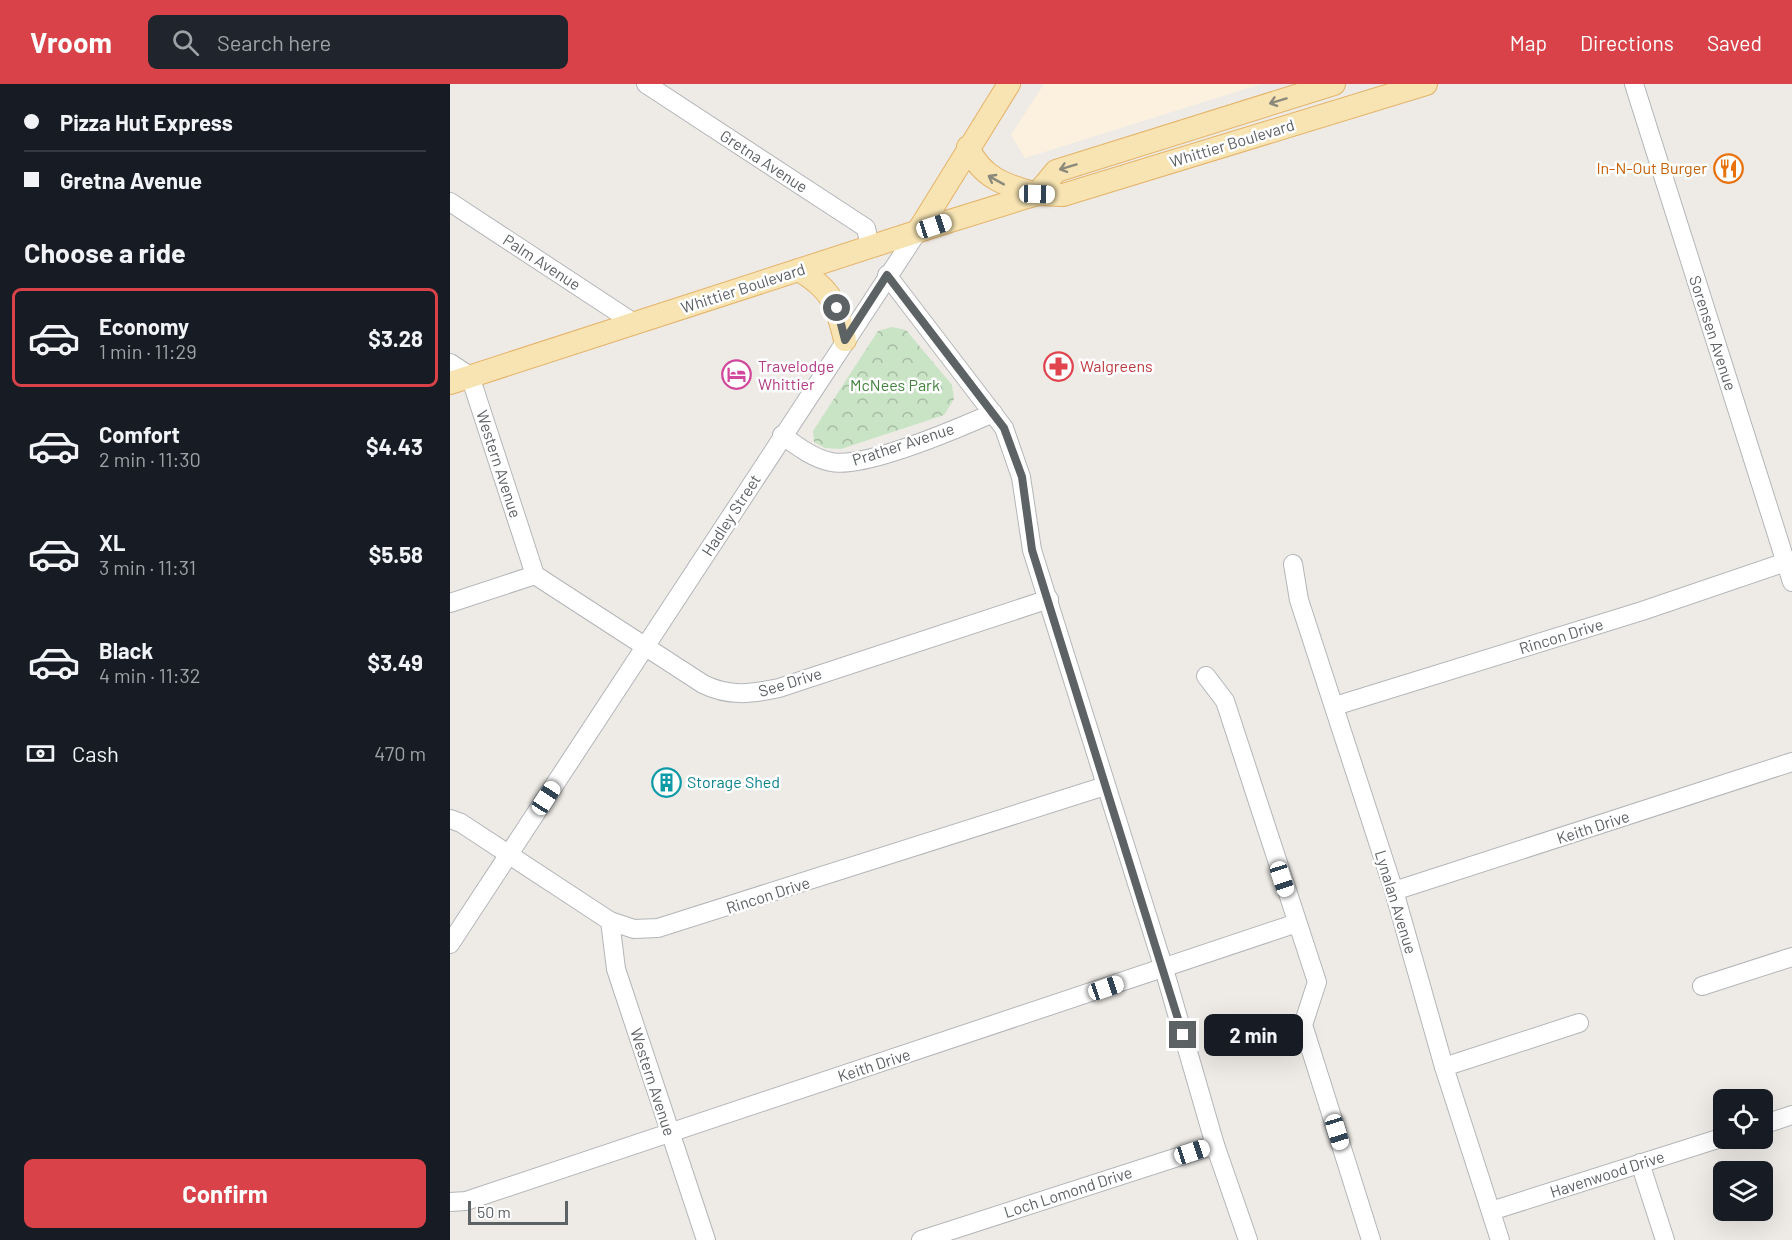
<!DOCTYPE html>
<html lang="en">
<head>
<meta charset="utf-8">
<style>
	:root { --surface:#171b24; --page:#20242c; --text:#f1f3f6; --muted:#9ea1a6; --line:#363941; --accent:#d84248 }
	body { margin:0; font-family:Barlow,sans-serif; background:var(--page); color:var(--text); height:100vh; display:flex; flex-direction:column; font-size:22px; white-space:nowrap }
	* { box-sizing:border-box; margin:0 }
	p { font-size:20px; color:var(--muted) }
	.icon { flex:none; width:33px; height:33px; fill:none; stroke:currentColor; stroke-width:2; stroke-linecap:round; stroke-linejoin:round }
	.map { position:relative; flex:1; overflow:hidden }
	.details { display:flex; flex-direction:column; background:var(--surface); width:450px }
	.details>* { flex:none }
	.guide { display:grid; align-content:center; height:132px; padding:0 24px; background:var(--surface) }
	.buttons { position:absolute; left:1263px; top:1005px; display:grid; gap:12px }
	.buttons a { display:grid; place-items:center; width:60px; height:60px; border-radius:9px; background:var(--surface); box-shadow:0 6px 24px #0002; font-size:30px }
	.scale { position:absolute; left:18px; bottom:15px; width:100px; box-sizing:border-box; padding-left:6px; border:3px solid #5d6265; border-top:0; font-size:16px; line-height:21px; white-space:nowrap; color:#5d6265; -webkit-text-stroke:4px #fff; paint-order:stroke }
	.end { position:absolute; width:27px; height:27px; margin:-14px; border:8px solid #5d6265; background:#fff; box-shadow:0 0 0 3px #fff }
	.from { border-radius:50% }
	.bubble { position:absolute; height:42px; border-radius:9px; background:var(--surface); box-shadow:0 6px 24px #0002; font-size:20px; font-weight:700; line-height:42px; text-align:center }
	.car { position:absolute; width:18px; height:36px; margin:-18px -9px; border-radius:8px; box-shadow:0 0 4px 2px #0007; background:linear-gradient(#fff 24%,#345 0 40%,#fff 0 76%,#345 0 86%,#fff 0) }
	.guide b { display:flex; align-items:center; gap:21px; height:57px; font-size:22px }
	.guide b+b { border-top:2px solid var(--line) }
	.guide i { width:15px; height:15px; background:var(--text) }
	ul { padding:0; list-style:none }
	li { display:flex; align-items:center; gap:18px; height:99px; margin:0 12px 9px; padding:0 12px; border:3px solid transparent; border-radius:9px }
	li div { flex:1 }
	li b { display:block; font-size:22px }
	li em { font-style:normal; font-weight:700 }
	li.active { border-color:var(--accent) }
	li>.icon { width:54px; height:54px; stroke-width:1.5 }
	h2 { padding:0 24px; font-size:27px; line-height:72px }
	.pay { display:flex; align-items:center; gap:15px; height:66px; padding:0 24px; font-size:22px }
	.pay p { margin-inline-start:auto }
	.cta { display:flex; gap:12px; margin-top:auto; padding:12px 24px }
	.cta a { flex:1; height:69px; border-radius:9px; background:var(--accent); color:#fff; font-size:24px; font-weight:700; line-height:69px; text-align:center }
	header { display:flex; align-items:center; gap:36px; box-sizing:border-box; height:84px; padding:0 30px; background:var(--accent); color:#fff }
	header strong { font-size:28px }
	nav { display:flex; gap:33px; margin-inline-start:auto; font-size:21px }
	.search { width:420px; height:54px; background:var(--page); display:flex; align-items:center; gap:15px; box-sizing:border-box; padding:0 21px; border-radius:9px; color:var(--muted); font-size:22px }
	main { display:flex; flex:1; min-height:0 }
	.map>svg:first-child { display:block }
</style>
</head>
<body>
<header>
<strong>Vroom</strong>
<div class="search"><svg class="icon" aria-label="search" viewBox="0 0 24 24"><circle cx="10" cy="10" r="6"/><path d="M15 15l6 6"/></svg>Search here</div>
<nav><a>Map</a><a>Directions</a><a>Saved</a></nav>
</header>
<main>
<section class="details">
<div class="guide">
<b><i class="from"></i>Pizza Hut Express</b>
<b><i></i>Gretna Avenue</b>
</div>
<h2>Choose a ride</h2>
<ul>
<li class="active"><svg class="icon" aria-label="car" viewBox="0 0 24 24"><path d="M5 17H2v-5l4-1 3-4h7l3 4 3 1v5h-3M9 17h6M6 11h13"/><circle cx="7" cy="17" r="2"/><circle cx="17" cy="17" r="2"/></svg><div><b>Economy</b><p>1 min · 11:29</p></div><em>$3.28</em></li>
<li><svg class="icon" aria-label="car" viewBox="0 0 24 24"><path d="M5 17H2v-5l4-1 3-4h7l3 4 3 1v5h-3M9 17h6M6 11h13"/><circle cx="7" cy="17" r="2"/><circle cx="17" cy="17" r="2"/></svg><div><b>Comfort</b><p>2 min · 11:30</p></div><em>$4.43</em></li>
<li><svg class="icon" aria-label="car" viewBox="0 0 24 24"><path d="M5 17H2v-5l4-1 3-4h7l3 4 3 1v5h-3M9 17h6M6 11h13"/><circle cx="7" cy="17" r="2"/><circle cx="17" cy="17" r="2"/></svg><div><b>XL</b><p>3 min · 11:31</p></div><em>$5.58</em></li>
<li><svg class="icon" aria-label="car" viewBox="0 0 24 24"><path d="M5 17H2v-5l4-1 3-4h7l3 4 3 1v5h-3M9 17h6M6 11h13"/><circle cx="7" cy="17" r="2"/><circle cx="17" cy="17" r="2"/></svg><div><b>Black</b><p>4 min · 11:32</p></div><em>$3.49</em></li>
</ul>
<div class="pay"><svg class="icon" aria-label="cash" viewBox="0 0 24 24"><path d="M3 7h18v10H3z"/><circle cx="12" cy="12" r="2"/></svg>Cash<p>470 m</p></div>
<div class="cta"><a>Confirm</a></div>
</section>
<div class="map">
<svg width="1342" height="1156" viewBox="0 0 1342 1156">
	<defs>
		<pattern id="forest-crowns" width="20" height="18" patternUnits="userSpaceOnUse" patternTransform="scale(1.5)"><rect width="20" height="18" fill="#c9e3c5"/><path d="M2 6a3 3 0 1 1 6 0M12 15a3 3 0 1 1 6 0" fill="none" stroke="#a6bba4"/></pattern>
	</defs>
	<rect width="100%" height="100%" fill="#eeebe6"/>
	<polygon fill="#fbf1de" points="594,0 811,0 575,74 561,51"/>
	<polygon fill="url(#forest-crowns)" points="442,243 456,246 502,301 504,315 494,331 391,365 375,364 364,358 363,347 428,247"/>
	<g fill="none" stroke-linecap="round" stroke-linejoin="round">
		<defs>
			<g id="minor">
				<polyline points="196,0 416,144 420,163"/>
				<polyline points="1184,0 1342,498"/>
				<polyline points="0,118 184,239"/>
				<polyline points="437,191 554,344 571,393 582,466 714,885 765,1061 798,1156"/>
				<polyline points="0,279 20,292 85,491"/>
				<path d="M 332,351 C 347,362 362,374 381,378 C 414,385 509,344 543,329"/>
				<polyline points="843,480 849,516 944,807 994,983 1050,1156"/>
				<path d="M 0,519 L 85,491 L 253,600 C 279,613 301,610 329,604 L 599,515"/>
				<polyline points="756,592 775,617 867,898 853,941 921,1156"/>
				<polyline points="885,622 1192,527 1336,478"/>
				<polyline points="0,735 11,739 160,837 184,845 208,844 655,702"/>
				<polyline points="944,807 1342,678"/>
				<polyline points="160,837 166,885 256,1156"/>
				<polyline points="0,860 468,147"/>
				<polyline points="1252,902 1342,873"/>
				<polyline points="994,983 1129,939"/>
				<polyline points="1312,1041 1342,1031"/>
				<polyline points="1190,1079 1215,1156"/>
				<polyline points="0,1118 16,1117 847,839"/>
				<polyline points="1041,1127 1274,1053"/>
				<polyline points="471,1156 765,1061"/>
			</g>
			<g id="major">
				<path d="M 518,63 C 531,94 557,102 587,110"/>
				<polyline points="587,110 606,87 884,0"/>
				<polyline points="468,147 559,0"/>
				<path d="M 349,186 C 382,206 386,219 395,256"/>
				<polyline points="0,299 500,137 587,110 613,111 976,0"/>
			</g>
		</defs>
		<use href="#minor" stroke="#b3b6b9" stroke-width="20"/>
		<use href="#major" stroke="#e4b369" stroke-width="24"/>
		<use href="#minor" stroke="#fff" stroke-width="18"/>
		<use href="#major" stroke="#f7e4b2" stroke-width="22"/>
	</g>
	<defs><path id="oneway-shaft" d="M-6 0H5M1.5-3L5.5 0L1.5 3" fill="none" stroke-width="1.6" stroke-linecap="round" stroke-linejoin="round" transform="scale(1.5)"/></defs>
	<g stroke="#8b897c">
		<use href="#oneway-shaft" transform="translate(828 17) rotate(163)"/>
		<use href="#oneway-shaft" transform="translate(618 83) rotate(163)"/>
		<use href="#oneway-shaft" transform="translate(546 96) rotate(-151)"/>
	</g>
	<g fill="none" stroke-linecap="round" stroke-linejoin="round">
		<polyline stroke="#5d6265" stroke-width="8" points="387,224 395,256 437,191 554,344 572,393 582,466 733,951"/>
	</g>
	<defs>
		<symbol id="restaurant-ring" viewBox="-11 -11 22 22"><circle r="9.5" fill="#fff" stroke="#e8710a" stroke-width="1.5"/><path d="M-5-6h1v4h1v-4h1v4h1v-4h1v5L-1.5 .5V6h-2V.5L-5-1ZM5-6V6H3V1.5H1.5Q1.5-4 5-6Z" fill="#e8710a"/></symbol>
		<symbol id="pharmacy-ring" viewBox="-11 -11 22 22"><circle r="9.5" fill="#fff" stroke="#e0444e" stroke-width="1.5"/><path d="M-2-6h4v4h4v4h-4v4h-4v-4h-4v-4h4Z" fill="#e0444e"/></symbol>
		<symbol id="hotel-ring" viewBox="-11 -11 22 22"><circle r="9.5" fill="#fff" stroke="#d1479c" stroke-width="1.5"/><path d="M-6-4.5h1.5V1H6V5H4.5V3h-9V5H-6ZM-4 0a1.8 1.8 0 1 1 3.6 0ZM.5 0V-2.5h3Q6-2.5 6 0Z" fill="#d1479c"/></symbol>
		<symbol id="building-ring" viewBox="-11 -11 22 22"><circle r="9.5" fill="#fff" stroke="#0f9aa8" stroke-width="1.5"/><path d="M-4-6H4V6H1V3H-1V6H-4ZM-2.5-4.3h1.7v1.8h-1.7ZM.8-4.3h1.7v1.8H.8ZM-2.5-1h1.7V.8h-1.7ZM.8-1h1.7V.8H.8Z" fill="#0f9aa8"/></symbol>
	</defs>
	<g fill-rule="evenodd">
		<use href="#restaurant-ring" x="1262" y="68" width="33" height="33"/>
		<use href="#pharmacy-ring" x="592" y="266" width="33" height="33"/>
		<use href="#hotel-ring" x="270" y="274" width="33" height="33"/>
		<use href="#building-ring" x="200" y="682" width="33" height="33"/>
	</g>
	<g text-anchor="middle" stroke-width="5" stroke-linejoin="round" paint-order="stroke">
		<g font-size="16" fill="#5d6265" stroke="#fff">
			<text transform="translate(782 59) rotate(-17)" y="6">Whittier Boulevard</text>
			<text transform="translate(314 77) rotate(33)" y="6">Gretna Avenue</text>
			<text transform="translate(92 178) rotate(33)" y="6">Palm Avenue</text>
			<text transform="translate(293 204) rotate(-18)" y="6">Whittier Boulevard</text>
			<text transform="translate(1263 249) rotate(72)" y="6">Sorensen Avenue</text>
			<text transform="translate(453 360) rotate(-18)" y="6">Prather Avenue</text>
			<text transform="translate(49 380) rotate(72)" y="6">Western Avenue</text>
			<text transform="translate(281 431) rotate(-57)" y="6">Hadley Street</text>
			<text transform="translate(1111 552) rotate(-17)" y="6">Rincon Drive</text>
			<text transform="translate(340 598) rotate(-17)" y="6">See Drive</text>
			<text transform="translate(1143 743) rotate(-18)" y="6">Keith Drive</text>
			<text transform="translate(318 811) rotate(-18)" y="6">Rincon Drive</text>
			<text transform="translate(946 818) rotate(73)" y="6">Lynalan Avenue</text>
			<text transform="translate(424 981) rotate(-18)" y="6">Keith Drive</text>
			<text transform="translate(203 998) rotate(72)" y="6">Western Avenue</text>
			<text transform="translate(1157 1090) rotate(-18)" y="6">Havenwood Drive</text>
			<text transform="translate(618 1108) rotate(-18)" y="6">Loch Lomond Drive</text>
		</g>
		<g font-size="16" fill="#c56008" stroke="#fff" text-anchor="end">
			<text x="1257" y="90">In-N-Out Burger</text>
		</g>
		<g font-size="16" fill="#b23c85" stroke="#fff" text-anchor="start">
			<text x="308" y="288">Travelodge<tspan x="308" dy="18">Whittier</tspan></text>
		</g>
		<g font-size="16" fill="#be3a42" stroke="#fff" text-anchor="start">
			<text x="630" y="288">Walgreens</text>
		</g>
		<g font-size="16" fill="#43833e" stroke="#fff">
			<text x="445" y="307">McNees Park</text>
		</g>
		<g font-size="16" fill="#0d838f" stroke="#fff" text-anchor="start">
			<text x="237" y="704">Storage Shed</text>
		</g>
	</g>
</svg>
<div class="buttons">
<a><svg class="icon" aria-label="locate" viewBox="0 0 24 24"><circle cx="12" cy="12" r="6"/><path d="M12 2v4M12 18v4M2 12h4M18 12h4"/></svg></a>
<a><svg class="icon" aria-label="layers" viewBox="0 0 24 24"><path d="M12 4l9 5-9 5-9-5zM3 14l9 5 9-5"/></svg></a>
</div>
<div class="scale">50 m</div>
<i class="end from" style="left:387px;top:224px"></i>
<i class="end" style="left:733px;top:951px"></i>
<div class="bubble" style="left:754px;top:930px;width:99px">2 min</div>
<i class="car" style="left:587px;top:110px;rotate:91deg"></i>
<i class="car" style="left:484px;top:142px;rotate:72deg"></i>
<i class="car" style="left:96px;top:714px;rotate:33deg"></i>
<i class="car" style="left:832px;top:795px;rotate:162deg"></i>
<i class="car" style="left:656px;top:904px;rotate:71deg"></i>
<i class="car" style="left:887px;top:1048px;rotate:163deg"></i>
<i class="car" style="left:742px;top:1068px;rotate:72deg"></i>
</div>
</main>
</body>
</html>
